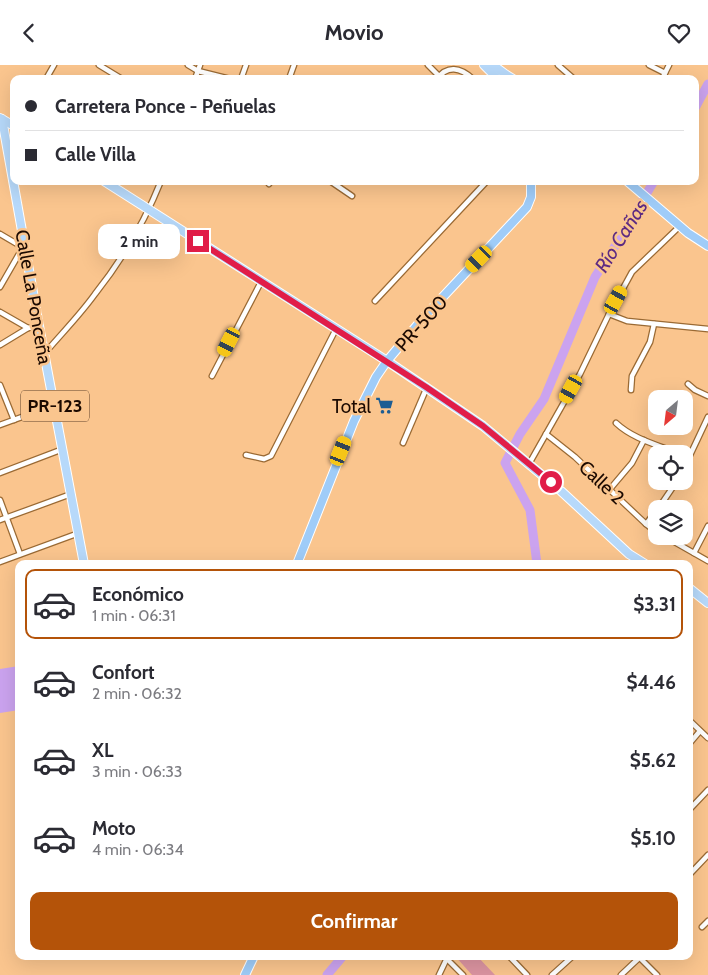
<!DOCTYPE html>
<html lang="es">
<head>
<meta charset="utf-8">
<style>
	:root { --surface:#fff; --page:#f7f7f7; --text:#2b2b33; --muted:#7c7c81; --line:#e1e1e2; --accent:#b45309 }
	body { margin:0; font-family:Cabin,sans-serif; background:var(--page); color:var(--text); height:100vh; display:flex; flex-direction:column; font-size:19px; white-space:nowrap }
	* { box-sizing:border-box; margin:0 }
	p { font-size:16px; color:var(--muted) }
	.icon { flex:none; width:28px; height:28px; fill:none; stroke:currentColor; stroke-width:2; stroke-linecap:round; stroke-linejoin:round }
	.map { position:relative; flex:1; overflow:hidden }
	.details { position:absolute; left:15px; top:495px; width:678px; height:400px; display:flex; flex-direction:column; background:var(--surface); border-radius:10px; box-shadow:0 5px 20px #0002 }
	.details>* { flex:none }
	.hud { position:absolute; left:10px; top:10px; width:689px; height:110px; border-radius:10px; box-shadow:0 5px 20px #0002; display:grid; align-content:center; height:110px; padding:0 15px; background:var(--surface) }
	.needle { width:32px; rotate:208deg }
	.fabs { position:absolute; left:648px; top:325px; display:grid; gap:10px }
	.fabs a { display:grid; place-items:center; width:45px; height:45px; border-radius:10px; background:var(--surface); box-shadow:0 5px 20px #0002; font-size:25px }
	.end { position:absolute; width:22px; height:22px; margin:-11px; border:6px solid #e11d48; background:#fff; box-shadow:0 0 0 2px #fff }
	.from { border-radius:50% }
	.bubble { position:absolute; height:35px; border-radius:10px; background:var(--surface); box-shadow:0 5px 20px #0002; font-size:16px; font-weight:800; line-height:35px; text-align:center }
	.car { position:absolute; width:15px; height:30px; margin:-15px -8px; border-radius:6px; box-shadow:0 0 4px 1px #0007; background:linear-gradient(#f5c518 24%,#345 0 40%,#f5c518 0 76%,#345 0 86%,#f5c518 0) }
	.hud b { display:flex; align-items:center; gap:18px; height:48px; font-size:19px }
	.hud b+b { border-top:1px solid var(--line) }
	.hud i { width:12px; height:12px; background:var(--text) }
	ul { padding:9px 0 0; list-style:none }
	li { display:flex; align-items:center; gap:15px; height:70px; margin:0 10px 8px; padding:0 5px; border:2px solid transparent; border-radius:10px }
	li div { flex:1 }
	li b { display:block; font-size:19px }
	li em { font-style:normal; font-weight:800 }
	li.current { border-color:var(--accent) }
	li>.icon { width:45px; height:45px; stroke-width:1.5 }
	.action { display:flex; gap:10px; margin-top:auto; padding:10px 15px }
	.action a { flex:1; height:58px; border-radius:10px; background:var(--accent); color:#fff; font-size:20px; font-weight:800; line-height:58px; text-align:center }
	header { display:flex; justify-content:space-between; align-items:center; height:65px; padding:0 15px; background:var(--surface); font-size:22px; font-weight:800 }
	.map>svg:first-child { display:block }
</style>
</head>
<body>
<header><svg class="icon" aria-label="back" viewBox="0 0 24 24"><path d="M15 5l-7 7 7 7"/></svg>Movio<svg class="icon" aria-label="heart" viewBox="0 0 24 24"><path d="M12 20l-8-8c-3-5 5-10 8-4 3-6 11-1 8 4z"/></svg></header>
<div class="map">
<svg width="708" height="910" viewBox="0 0 708 910">
	<rect width="100%" height="100%" fill="#fac58e"/>
	<polygon fill="#dc94a1" points="455,891 477,891 495,910 472,910"/>
	<polygon fill="#cba3ef" points="19,601 19,645 0,648 0,604"/>
	<g fill="none" stroke-linecap="round" stroke-linejoin="round">
		<g stroke="#cba3ef" stroke-width="9">
			<polyline points="695,43 708,19"/>
			<polyline points="537,499 530,445 505,398 520,369 544,334 595,212 621,172 654,116"/>
			<polyline points="327,910 343,891"/>
		</g>
		<defs>
			<g id="minor">
				<polyline points="99,0 122,14"/>
				<polyline points="188,0 198,6 230,14"/>
				<polyline points="428,0 438,10"/>
				<polyline points="558,0 574,14"/>
				<polyline points="649,0 665,8"/>
				<polyline points="46,14 54,0"/>
				<polyline points="195,14 200,0"/>
				<polyline points="241,14 246,0"/>
				<polyline points="289,14 294,0"/>
				<path d="M 437,14 C 447,0 460,2 473,14"/>
				<polyline points="662,14 669,0"/>
				<polyline points="267,116 269,119"/>
				<polyline points="330,116 352,131"/>
				<polyline points="0,169 24,183"/>
				<polyline points="0,222 23,182"/>
				<polyline points="375,236 487,116"/>
				<polyline points="0,247 28,263"/>
				<polyline points="609,249 627,256 708,264"/>
				<polyline points="0,280 28,263 39,261"/>
				<path d="M 45,288 C 62,268 80,250 95,229 C 122,195 145,156 161,116"/>
				<polyline points="212,311 261,217"/>
				<polyline points="688,319 695,325 708,331"/>
				<polyline points="0,320 14,355"/>
				<polyline points="631,325 632,311 650,277 654,259"/>
				<path d="M 616,358 C 633,374 658,380 680,389"/>
				<polyline points="0,360 55,340"/>
				<polyline points="546,369 575,392 646,459 656,467"/>
				<polyline points="403,378 427,322"/>
				<polyline points="246,390 264,394 271,391 336,264"/>
				<polyline points="529,399 580,309 609,249 632,207 680,161"/>
				<polyline points="684,403 708,352"/>
				<polyline points="0,408 63,384"/>
				<polyline points="610,424 632,398 644,375"/>
				<polyline points="0,435 20,489"/>
				<polyline points="658,444 677,416"/>
				<polyline points="0,455 71,429"/>
				<polyline points="646,459 656,446"/>
				<polyline points="664,471 708,496"/>
				<polyline points="694,488 708,461"/>
				<polyline points="0,497 79,468"/>
				<polyline points="689,655 708,673"/>
				<polyline points="689,679 700,666"/>
				<polyline points="689,745 708,725"/>
				<polyline points="689,810 708,790"/>
				<polyline points="702,862 708,856"/>
				<polyline points="509,891 527,910"/>
				<polyline points="638,891 657,910"/>
				<polyline points="447,894 463,910"/>
				<polyline points="439,910 448,891"/>
				<polyline points="552,910 573,891"/>
				<polyline points="621,910 639,893"/>
			</g>
			<g id="primary">
				<polyline points="484,0 498,14"/>
				<polyline points="493,0 505,9 513,14"/>
				<polyline points="0,53 14,61"/>
				<polyline points="2,54 39,261 84,499"/>
				<polyline points="104,116 387,296 483,361 561,426 629,489 645,499"/>
				<polyline points="689,523 708,538"/>
			</g>
			<g id="trunk">
				<polyline points="627,116 688,168 708,181"/>
				<polyline points="297,499 354,356 376,312 387,296 424,252 527,142 531,132 531,116"/>
				<polyline points="245,910 254,891"/>
			</g>
		</defs>
		<use href="#minor" stroke="#9a6a34" stroke-width="7"/>
		<use href="#primary" stroke="#fff" stroke-width="10"/>
		<use href="#trunk" stroke="#fff" stroke-width="10"/>
		<use href="#minor" stroke="#fff" stroke-width="4.5"/>
		<use href="#primary" stroke="#b7d9fa" stroke-width="8"/>
		<use href="#trunk" stroke="#9fccf8" stroke-width="8"/>
	</g>
	<g fill="none" stroke-linecap="round" stroke-linejoin="round">
		<polyline stroke="#e11d48" stroke-width="6" points="198,176 426,322 483,361 551,417"/>
	</g>
	<defs>
		<symbol id="supermarket-bare" viewBox="-9 -9 18 18"><path d="M-6-5.5h2.5l.6 2H6L4.5 2H-2.5L-4.4-4H-6ZM-1.5 3.2a1.3 1.3 0 1 0 .1 0ZM3 3.2a1.3 1.3 0 1 0 .1 0Z" fill="#1c5d93" stroke="#fac58e" stroke-width="2.5" paint-order="stroke"/></symbol>
	</defs>
	<g fill-rule="evenodd">
		<use href="#supermarket-bare" x="372" y="328" width="25" height="25"/>
	</g>
	<g text-anchor="middle" stroke-width="5" stroke-linejoin="round" paint-order="stroke">
		<rect fill="#fac58e" stroke="#5e412b" stroke-width="1" x="21" y="325.5" width="68" height="31" rx="4"/>
		<g font-size="18" font-weight="bold" fill="#1b0900">
			<text x="55" y="347">PR-123</text>
		</g>
		<g font-size="19" fill="#1b0900" stroke="#fac58e">
			<text transform="translate(34 232) rotate(80)" y="7">Calle La Ponceña</text>
			<text transform="translate(421 258) rotate(-48)" y="7">PR-500</text>
			<text transform="translate(602 417) rotate(43)" y="7">Calle 2</text>
		</g>
		<g font-size="19" fill="#1b0900" stroke="#fac58e" text-anchor="end">
			<text x="371" y="348">Total</text>
		</g>
		<g font-size="20" font-style="italic" fill="#5d2a82" stroke="#fac58e">
			<text transform="translate(621 171) rotate(-58)" y="7">Río Cañas</text>
		</g>
	</g>
</svg>
<div class="fabs">
<a><svg class="needle" viewBox="-14 -14 28 28"><path d="M0-13l5 13h-10z" fill="#e53935"/><path d="M0 13l5-13h-10z" fill="#7c7c81"/></svg></a>
<a><svg class="icon" aria-label="locate" viewBox="0 0 24 24"><circle cx="12" cy="12" r="6"/><path d="M12 2v4M12 18v4M2 12h4M18 12h4"/></svg></a>
<a><svg class="icon" aria-label="layers" viewBox="0 0 24 24"><path d="M12 4l9 5-9 5-9-5zM3 14l9 5 9-5"/></svg></a>
</div>
<i class="end from" style="left:551px;top:417px"></i>
<i class="end" style="left:198px;top:176px"></i>
<div class="bubble" style="left:98px;top:159px;width:82px">2 min</div>
<i class="car" style="left:479px;top:194px;rotate:224deg"></i>
<i class="car" style="left:616px;top:235px;rotate:29deg"></i>
<i class="car" style="left:229px;top:277px;rotate:207deg"></i>
<i class="car" style="left:571px;top:324px;rotate:209deg"></i>
<i class="car" style="left:341px;top:386px;rotate:22deg"></i>
<div class="hud">
<b><i class="from"></i>Carretera Ponce - Peñuelas</b>
<b><i></i>Calle Villa</b>
</div>
<section class="details">
<ul>
<li class="current"><svg class="icon" aria-label="car" viewBox="0 0 24 24"><path d="M5 17H2v-5l4-1 3-4h7l3 4 3 1v5h-3M9 17h6M6 11h13"/><circle cx="7" cy="17" r="2"/><circle cx="17" cy="17" r="2"/></svg><div><b>Económico</b><p>1 min · 06:31</p></div><em>$3.31</em></li>
<li><svg class="icon" aria-label="car" viewBox="0 0 24 24"><path d="M5 17H2v-5l4-1 3-4h7l3 4 3 1v5h-3M9 17h6M6 11h13"/><circle cx="7" cy="17" r="2"/><circle cx="17" cy="17" r="2"/></svg><div><b>Confort</b><p>2 min · 06:32</p></div><em>$4.46</em></li>
<li><svg class="icon" aria-label="car" viewBox="0 0 24 24"><path d="M5 17H2v-5l4-1 3-4h7l3 4 3 1v5h-3M9 17h6M6 11h13"/><circle cx="7" cy="17" r="2"/><circle cx="17" cy="17" r="2"/></svg><div><b>XL</b><p>3 min · 06:33</p></div><em>$5.62</em></li>
<li><svg class="icon" aria-label="car" viewBox="0 0 24 24"><path d="M5 17H2v-5l4-1 3-4h7l3 4 3 1v5h-3M9 17h6M6 11h13"/><circle cx="7" cy="17" r="2"/><circle cx="17" cy="17" r="2"/></svg><div><b>Moto</b><p>4 min · 06:34</p></div><em>$5.10</em></li>
</ul>
<div class="action"><a>Confirmar</a></div>
</section>
</div>
</body>
</html>
